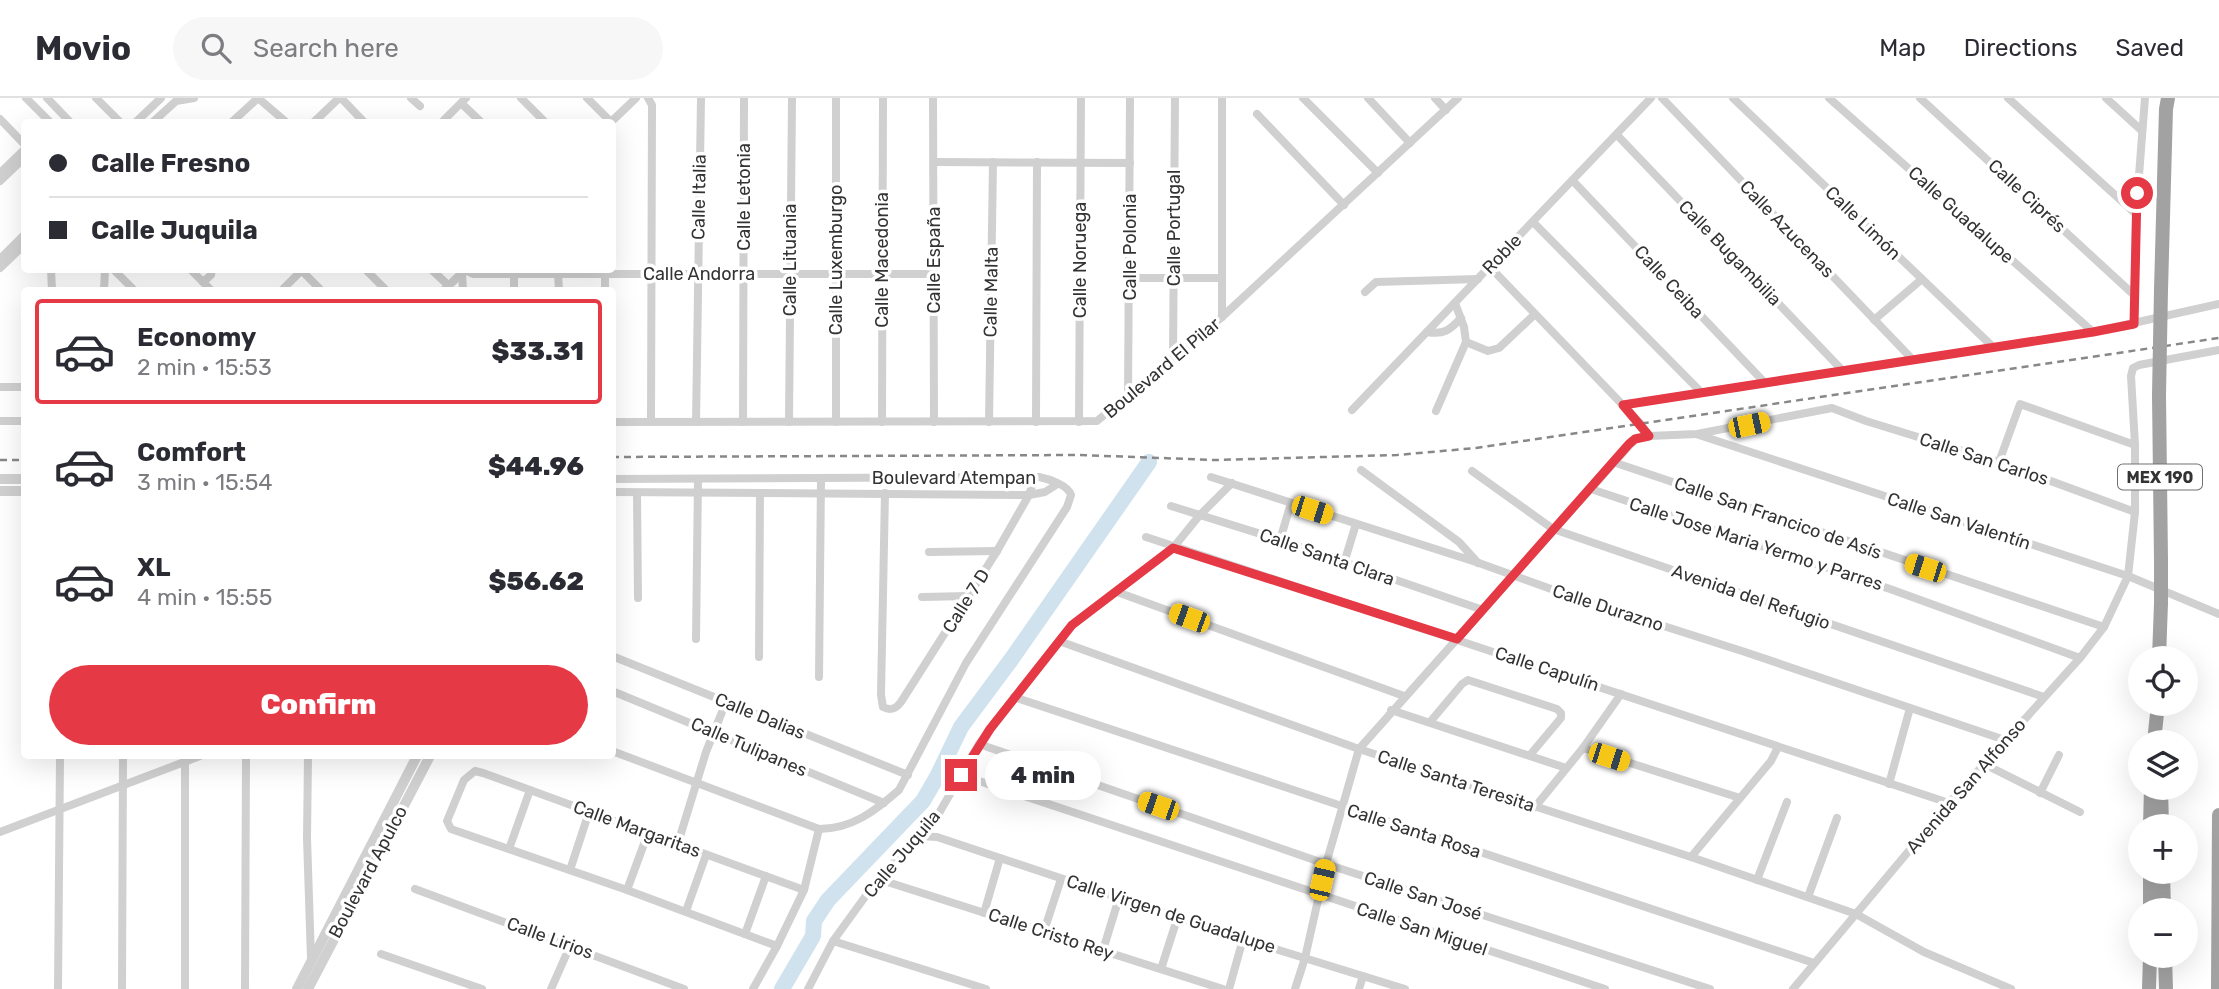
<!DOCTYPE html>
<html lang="en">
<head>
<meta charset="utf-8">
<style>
	:root { --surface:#fff; --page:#f7f7f7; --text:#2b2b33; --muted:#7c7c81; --line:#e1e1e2; --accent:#e63946 }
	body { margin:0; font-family:Rubik,sans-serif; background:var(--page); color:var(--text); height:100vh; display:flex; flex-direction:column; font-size:26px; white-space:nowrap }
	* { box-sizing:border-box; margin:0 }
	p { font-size:23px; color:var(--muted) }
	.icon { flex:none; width:38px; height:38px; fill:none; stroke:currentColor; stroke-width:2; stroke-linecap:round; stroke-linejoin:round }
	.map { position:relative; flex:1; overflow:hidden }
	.details { position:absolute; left:21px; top:189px; width:595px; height:472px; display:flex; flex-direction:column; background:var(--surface); border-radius:7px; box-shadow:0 7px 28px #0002 }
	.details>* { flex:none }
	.hud { position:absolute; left:21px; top:21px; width:595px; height:154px; border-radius:7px; box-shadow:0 7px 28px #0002; display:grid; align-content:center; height:154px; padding:0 28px; background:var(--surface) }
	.tools { position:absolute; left:2128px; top:548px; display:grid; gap:14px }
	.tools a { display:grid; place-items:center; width:70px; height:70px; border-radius:50%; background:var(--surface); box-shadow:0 7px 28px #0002; font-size:35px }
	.end { position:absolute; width:32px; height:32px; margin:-16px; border:9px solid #e63946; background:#fff; box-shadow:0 0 0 4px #fff }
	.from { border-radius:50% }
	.bubble { position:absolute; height:49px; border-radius:24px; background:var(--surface); box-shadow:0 7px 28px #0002; font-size:23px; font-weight:800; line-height:49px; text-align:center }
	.car { position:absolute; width:21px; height:42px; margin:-21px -10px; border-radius:9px; box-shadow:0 0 5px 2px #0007; background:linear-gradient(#f5c518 24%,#345 0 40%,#f5c518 0 76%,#345 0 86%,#f5c518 0) }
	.hud b { display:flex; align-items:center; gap:24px; height:66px; font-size:26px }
	.hud b+b { border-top:2px solid var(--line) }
	.hud i { width:18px; height:18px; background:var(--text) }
	ul { padding:12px 0 0; list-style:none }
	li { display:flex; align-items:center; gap:21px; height:105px; margin:0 14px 10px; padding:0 14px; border:4px solid transparent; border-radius:7px }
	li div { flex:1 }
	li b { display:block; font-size:26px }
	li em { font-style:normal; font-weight:800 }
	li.selected { border-color:var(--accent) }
	li>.icon { width:63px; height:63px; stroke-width:1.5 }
	.primary-button { display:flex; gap:14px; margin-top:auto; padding:14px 28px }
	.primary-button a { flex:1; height:80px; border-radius:42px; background:var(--accent); color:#fff; font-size:28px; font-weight:800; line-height:80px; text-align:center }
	header { display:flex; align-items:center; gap:42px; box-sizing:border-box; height:98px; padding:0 35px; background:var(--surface); border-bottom:2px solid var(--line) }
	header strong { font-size:33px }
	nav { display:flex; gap:38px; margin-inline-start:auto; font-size:24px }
	.search { width:490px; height:63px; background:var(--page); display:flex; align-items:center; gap:18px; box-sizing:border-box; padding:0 24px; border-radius:38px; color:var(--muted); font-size:26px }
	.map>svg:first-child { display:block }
</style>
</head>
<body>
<header>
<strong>Movio</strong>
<div class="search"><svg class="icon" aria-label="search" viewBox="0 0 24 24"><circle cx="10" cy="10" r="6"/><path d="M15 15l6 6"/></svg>Search here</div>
<nav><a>Map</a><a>Directions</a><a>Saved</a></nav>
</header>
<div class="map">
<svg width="2219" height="891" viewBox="0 0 2219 891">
	<rect width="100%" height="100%" fill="#fff"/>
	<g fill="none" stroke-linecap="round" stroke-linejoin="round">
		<polyline stroke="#cfe2ee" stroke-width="16" points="782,891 813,838 814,823 828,802 923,703 938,677 961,629 1013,559 1149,364"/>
		<g stroke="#d0d0d0" stroke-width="8">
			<polyline points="26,0 50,24"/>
			<polyline points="47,0 70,24"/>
			<polyline points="96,0 120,24"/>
			<polyline points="258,0 286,24"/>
			<polyline points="341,0 364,24"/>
			<polyline points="411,0 420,8"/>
			<polyline points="521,0 545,24"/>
			<polyline points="587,0 611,24"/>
			<polyline points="648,0 652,7 651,324"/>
			<polyline points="933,0 934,324"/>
			<polyline points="1222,0 1222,219"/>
			<polyline points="1303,0 1378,75"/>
			<polyline points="1368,0 1410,45"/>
			<polyline points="1435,0 1446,12"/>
			<polyline points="1662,0 1913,262"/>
			<polyline points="1733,0 1993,249"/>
			<polyline points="1829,0 2093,234"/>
			<polyline points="1920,0 2134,197"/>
			<polyline points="2008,0 2136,116"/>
			<polyline points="2106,0 2141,32"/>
			<polyline points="461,5 481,24"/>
			<polyline points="1257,16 1344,107"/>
			<polyline points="0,21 24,46"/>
			<polyline points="136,24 161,0"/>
			<polyline points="153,24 176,3 194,0"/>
			<polyline points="232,24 258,0"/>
			<polyline points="314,24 339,0"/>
			<polyline points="442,24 466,0"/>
			<polyline points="611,24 636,0"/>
			<polyline points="1617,37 1843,273"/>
			<polyline points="934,64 1130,65"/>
			<polyline points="0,75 24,52"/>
			<polyline points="0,83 24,60"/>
			<polyline points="1573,83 1765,285"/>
			<polyline points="1533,124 1702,295"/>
			<polyline points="0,161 24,137"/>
			<polyline points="1490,169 1641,326 1649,338"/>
			<polyline points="0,170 24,147"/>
			<polyline points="51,172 52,192"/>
			<polyline points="114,172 134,192"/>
			<polyline points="191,172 211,192"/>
			<polyline points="301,172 321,192"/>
			<polyline points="366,172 386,192"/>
			<polyline points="432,172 449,188"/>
			<polyline points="465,172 473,176 934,176"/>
			<polyline points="462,174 463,192"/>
			<polyline points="558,176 559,192"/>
			<polyline points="605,176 605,192"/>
			<polyline points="1131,180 1222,180"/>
			<polyline points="203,184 211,177 212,172"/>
			<polyline points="104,192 105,172"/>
			<polyline points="282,192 302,172"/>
			<polyline points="444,192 465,172"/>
			<polyline points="514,192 514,176"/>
			<polyline points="1365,194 1376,184 1478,181"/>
			<polyline points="1874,222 1922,181"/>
			<polyline points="2134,226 2136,116 2145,0"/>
			<path d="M 1427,234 C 1444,237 1450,232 1461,220"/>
			<polyline points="1466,244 1488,253 1499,250 1535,216"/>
			<polyline points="1173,261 1175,0"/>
			<polyline points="0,289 24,289"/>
			<polyline points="1128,299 1130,0"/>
			<polyline points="1623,307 2093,234 2219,206"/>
			<polyline points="1352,312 1651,0"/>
			<polyline points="1436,313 1466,244 1464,229 1455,205"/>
			<polyline points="0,323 24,323"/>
			<polyline points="612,324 1097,323 1222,219 1458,0"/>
			<polyline points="696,324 701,0"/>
			<polyline points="743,324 744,0"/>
			<polyline points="789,324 792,0"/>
			<polyline points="836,324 836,0"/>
			<polyline points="882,324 883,0"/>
			<polyline points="989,324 993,64"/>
			<polyline points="1036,324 1037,64"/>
			<polyline points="1079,324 1081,0"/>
			<polyline points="1699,337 2128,478 2219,516"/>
			<polyline points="1613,364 2104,529"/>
			<polyline points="1999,364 2020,306 2135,347"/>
			<polyline points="1361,372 1459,444 1478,465"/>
			<polyline points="1472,373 1553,431 2044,599"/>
			<polyline points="1211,379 1479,465 1576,500 1745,554 2005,642"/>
			<path d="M 612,381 L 1039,379 C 1049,381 1068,387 1071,397 L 1067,409 L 966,565 L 899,692 C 875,713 852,731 819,731 L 612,653"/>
			<polyline points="1591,391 1890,491 2080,560"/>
			<polyline points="612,394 1029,397 1045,394 1056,387"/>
			<polyline points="637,395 638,500"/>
			<path d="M 885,395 L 881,597 L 883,609 C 891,613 896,611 901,604 L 997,453 L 1029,397 L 1035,379"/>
			<polyline points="1171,408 1280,442 1483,512"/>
			<polyline points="1146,439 1949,705"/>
			<polyline points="1280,442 1291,405"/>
			<polyline points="929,454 997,453"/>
			<polyline points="1344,465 1356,426"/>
			<polyline points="1117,494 1404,598"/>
			<polyline points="922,499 968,498"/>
			<polyline points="696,541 698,381"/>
			<polyline points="1059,543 1359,651 1691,759 1856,816 1924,854 2011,891"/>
			<polyline points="612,558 908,677"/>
			<polyline points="759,559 760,395"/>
			<polyline points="819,579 821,380"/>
			<polyline points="612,593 884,705"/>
			<polyline points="1014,599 1814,865"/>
			<polyline points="1391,612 1566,670"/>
			<polyline points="1430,624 1462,586 1468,582 1557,611 1561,615 1561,620 1530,657"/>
			<polyline points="979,646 1326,766 1710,891"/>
			<polyline points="1583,650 1740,700"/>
			<polyline points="185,658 185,891"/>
			<polyline points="308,658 307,740 311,861"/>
			<polyline points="1984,666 2080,714"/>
			<polyline points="961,677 1605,891"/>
			<polyline points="1889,686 1910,610"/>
			<polyline points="2040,695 2059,657"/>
			<polyline points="1535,709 1583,650 1621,596"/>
			<polyline points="0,734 200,658"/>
			<polyline points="919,738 937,739 1243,841 1405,891"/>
			<polyline points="678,745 706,654 726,604"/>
			<polyline points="509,751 530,692"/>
			<polyline points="1691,759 1771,663 1778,649"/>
			<polyline points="570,772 589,714"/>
			<polyline points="878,781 1223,891"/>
			<polyline points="1757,782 1787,704"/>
			<polyline points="415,791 684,891"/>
			<polyline points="627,792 648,735"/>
			<polyline points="1808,799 1837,720"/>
			<polyline points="686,813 706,757"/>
			<polyline points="984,815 1000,760"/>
			<polyline points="1044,833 1061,781"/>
			<polyline points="745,836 766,778"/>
			<polyline points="833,843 986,891"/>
			<polyline points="777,848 627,792 451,731 447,723 464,682 475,673 483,675 804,792"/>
			<polyline points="1103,852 1119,800"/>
			<polyline points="381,856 482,891"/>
			<polyline points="1161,871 1178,818"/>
			<polyline points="58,891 60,658"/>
			<polyline points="122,891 123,658"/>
			<polyline points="245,891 246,658"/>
			<polyline points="551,891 570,848"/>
			<polyline points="753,891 777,848 804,792 819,731"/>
			<polyline points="808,891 833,843 878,781 935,722 979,646 1059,543 1072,527 1173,450 1199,418 1232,385"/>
			<polyline points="1229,891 1243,841"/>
			<polyline points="1295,891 1305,860 1326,766 1359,651 1635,341 1649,338 1697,336 1832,310 1866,323 1999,364 2135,414"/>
			<polyline points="1359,891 1363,878"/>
			<polyline points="1793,891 1949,705 2080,560 2104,529 2128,478 2135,414 2135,347 2131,278 2133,270 2139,267 2219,252"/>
		</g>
		<g stroke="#d0d0d0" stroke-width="10">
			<polyline points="0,381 24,381"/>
			<polyline points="0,393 24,393"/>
			<polyline points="297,891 417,658"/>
			<polyline points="308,891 430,658"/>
		</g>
		<g stroke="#a2a2a2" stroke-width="14">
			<polyline points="2161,192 2166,11 2168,0"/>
			<polyline points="2159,297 2161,462"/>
			<polyline points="2159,560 2161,505"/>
			<polyline points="2154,644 2158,606"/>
			<polyline points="2161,690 2162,728"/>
			<polyline points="2150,728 2151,690"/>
			<polyline points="2163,774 2164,812"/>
			<polyline points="2150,812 2150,774"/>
			<polyline points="2165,858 2166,891"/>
			<polyline points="2149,891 2150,858"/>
			<polyline points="2218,891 2219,717"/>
		</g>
		<g stroke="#888" stroke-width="2.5" stroke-dasharray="7 5" stroke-linecap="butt">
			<polyline points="612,359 1079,357 1215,362 1397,357 1476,350 2219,240"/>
			<polyline points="0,362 24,362"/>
		</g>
		<g stroke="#a2a2a2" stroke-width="14">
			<polyline points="2159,297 2161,192"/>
			<polyline points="2161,462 2161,505"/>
		</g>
	</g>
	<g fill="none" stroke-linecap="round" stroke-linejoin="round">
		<polyline stroke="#e63946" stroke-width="9" points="961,677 990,631 1072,527 1173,450 1457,541 1629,346 1635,341 1649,338 1623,307 2093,234 2134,226 2137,95"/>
	</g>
	<g text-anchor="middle" stroke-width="7" stroke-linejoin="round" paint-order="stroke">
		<rect fill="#fff" stroke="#707070" stroke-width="2" x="2118" y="366.5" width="84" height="25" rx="5"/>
		<g font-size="16" font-weight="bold" fill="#333">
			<text x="2160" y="385">MEX 190</text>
		</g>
		<g font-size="18" fill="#333" stroke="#fff">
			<text transform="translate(2027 98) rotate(43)" y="6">Calle Ciprés</text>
			<text transform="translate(699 99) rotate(-89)" y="6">Calle Italia</text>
			<text transform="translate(744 99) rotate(-90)" y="6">Calle Letonia</text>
			<text transform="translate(1961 117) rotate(42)" y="6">Calle Guadalupe</text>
			<text transform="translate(1863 125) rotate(44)" y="6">Calle Limón</text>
			<text transform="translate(1174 130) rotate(-90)" y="6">Calle Portugal</text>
			<text transform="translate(1787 131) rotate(46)" y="6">Calle Azucenas</text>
			<text transform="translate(1130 149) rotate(-90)" y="6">Calle Polonia</text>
			<text transform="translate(1730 155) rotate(46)" y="6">Calle Bugambilia</text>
			<text transform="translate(1502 156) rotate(-46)" y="6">Roble</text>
			<text transform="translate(790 162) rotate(-90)" y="6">Calle Lituania</text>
			<text transform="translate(836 162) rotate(-90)" y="6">Calle Luxemburgo</text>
			<text transform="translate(882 162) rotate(-90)" y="6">Calle Macedonia</text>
			<text transform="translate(934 162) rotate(-90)" y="6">Calle España</text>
			<text transform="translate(1080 162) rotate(-90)" y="6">Calle Noruega</text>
			<text x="699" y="182">Calle Andorra</text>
			<text transform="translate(1669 184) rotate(47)" y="6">Calle Ceiba</text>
			<text transform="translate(991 194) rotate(-89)" y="6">Calle Malta</text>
			<text transform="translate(1162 270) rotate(-40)" y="6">Boulevard El Pilar</text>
			<text transform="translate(1984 361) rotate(18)" y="6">Calle San Carlos</text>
			<text x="954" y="386">Boulevard Atempan</text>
			<text transform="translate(1778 420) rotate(19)" y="6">Calle San Francico de Asís</text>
			<text transform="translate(1959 423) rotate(18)" y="6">Calle San Valentín</text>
			<text transform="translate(1756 446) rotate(18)" y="6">Calle Jose Maria Yermo y Parres</text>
			<text transform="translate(1327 459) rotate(19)" y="6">Calle Santa Clara</text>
			<text transform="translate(1751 499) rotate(19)" y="6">Avenida del Refugio</text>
			<text transform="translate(966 503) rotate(-58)" y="6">Calle 7 D</text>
			<text transform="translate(1608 510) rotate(18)" y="6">Calle Durazno</text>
			<text transform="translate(1547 571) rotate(18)" y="6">Calle Capulín</text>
			<text transform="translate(760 618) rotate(22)" y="6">Calle Dalias</text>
			<text transform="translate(749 649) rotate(23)" y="6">Calle Tulipanes</text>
			<text transform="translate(1456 683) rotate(18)" y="6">Calle Santa Teresita</text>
			<text transform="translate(1966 688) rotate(-49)" y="6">Avenida San Alfonso</text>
			<text transform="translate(637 731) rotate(20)" y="6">Calle Margaritas</text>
			<text transform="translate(1414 733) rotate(18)" y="6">Calle Santa Rosa</text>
			<text transform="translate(902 756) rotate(-50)" y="6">Calle Juquila</text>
			<text transform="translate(368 774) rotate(-62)" y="6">Boulevard Apulco</text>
			<text transform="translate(1423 798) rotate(18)" y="6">Calle San José</text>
			<text transform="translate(1171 816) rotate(18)" y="6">Calle Virgen de Guadalupe</text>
			<text transform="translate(1422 831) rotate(18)" y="6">Calle San Miguel</text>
			<text transform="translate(1051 836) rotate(18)" y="6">Calle Cristo Rey</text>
			<text transform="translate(550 840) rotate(20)" y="6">Calle Lirios</text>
		</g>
	</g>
</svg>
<div class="tools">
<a><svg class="icon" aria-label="locate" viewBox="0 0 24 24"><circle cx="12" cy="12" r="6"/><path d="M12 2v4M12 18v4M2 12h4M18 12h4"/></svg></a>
<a><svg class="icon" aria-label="layers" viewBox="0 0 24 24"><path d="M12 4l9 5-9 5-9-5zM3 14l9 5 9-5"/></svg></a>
<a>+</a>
<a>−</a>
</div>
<i class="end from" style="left:2137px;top:95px"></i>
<i class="end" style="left:961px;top:677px"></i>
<div class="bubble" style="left:985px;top:653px;width:116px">4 min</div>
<i class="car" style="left:1749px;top:327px;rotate:78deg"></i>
<i class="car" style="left:1312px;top:412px;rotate:108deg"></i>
<i class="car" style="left:1925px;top:470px;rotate:288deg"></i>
<i class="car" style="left:1189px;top:520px;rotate:290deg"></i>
<i class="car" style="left:1609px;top:659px;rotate:108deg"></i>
<i class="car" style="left:1158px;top:708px;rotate:289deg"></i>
<i class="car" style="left:1322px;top:782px;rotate:13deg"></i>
<div class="hud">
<b><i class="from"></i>Calle Fresno</b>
<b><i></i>Calle Juquila</b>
</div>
<section class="details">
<ul>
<li class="selected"><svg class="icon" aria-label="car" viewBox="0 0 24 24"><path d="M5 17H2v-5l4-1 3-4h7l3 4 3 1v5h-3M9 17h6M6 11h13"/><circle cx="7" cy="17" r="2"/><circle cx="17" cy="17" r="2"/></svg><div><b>Economy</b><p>2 min · 15:53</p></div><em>$33.31</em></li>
<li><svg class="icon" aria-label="car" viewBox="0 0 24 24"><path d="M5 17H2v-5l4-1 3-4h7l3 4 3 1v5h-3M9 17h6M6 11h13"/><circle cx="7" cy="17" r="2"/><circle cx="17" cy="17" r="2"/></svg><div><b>Comfort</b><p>3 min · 15:54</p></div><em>$44.96</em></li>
<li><svg class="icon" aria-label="car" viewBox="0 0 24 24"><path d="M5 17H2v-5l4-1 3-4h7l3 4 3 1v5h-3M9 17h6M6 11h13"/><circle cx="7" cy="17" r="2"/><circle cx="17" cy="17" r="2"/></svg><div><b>XL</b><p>4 min · 15:55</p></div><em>$56.62</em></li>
</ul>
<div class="primary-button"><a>Confirm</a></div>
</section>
</div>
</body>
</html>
